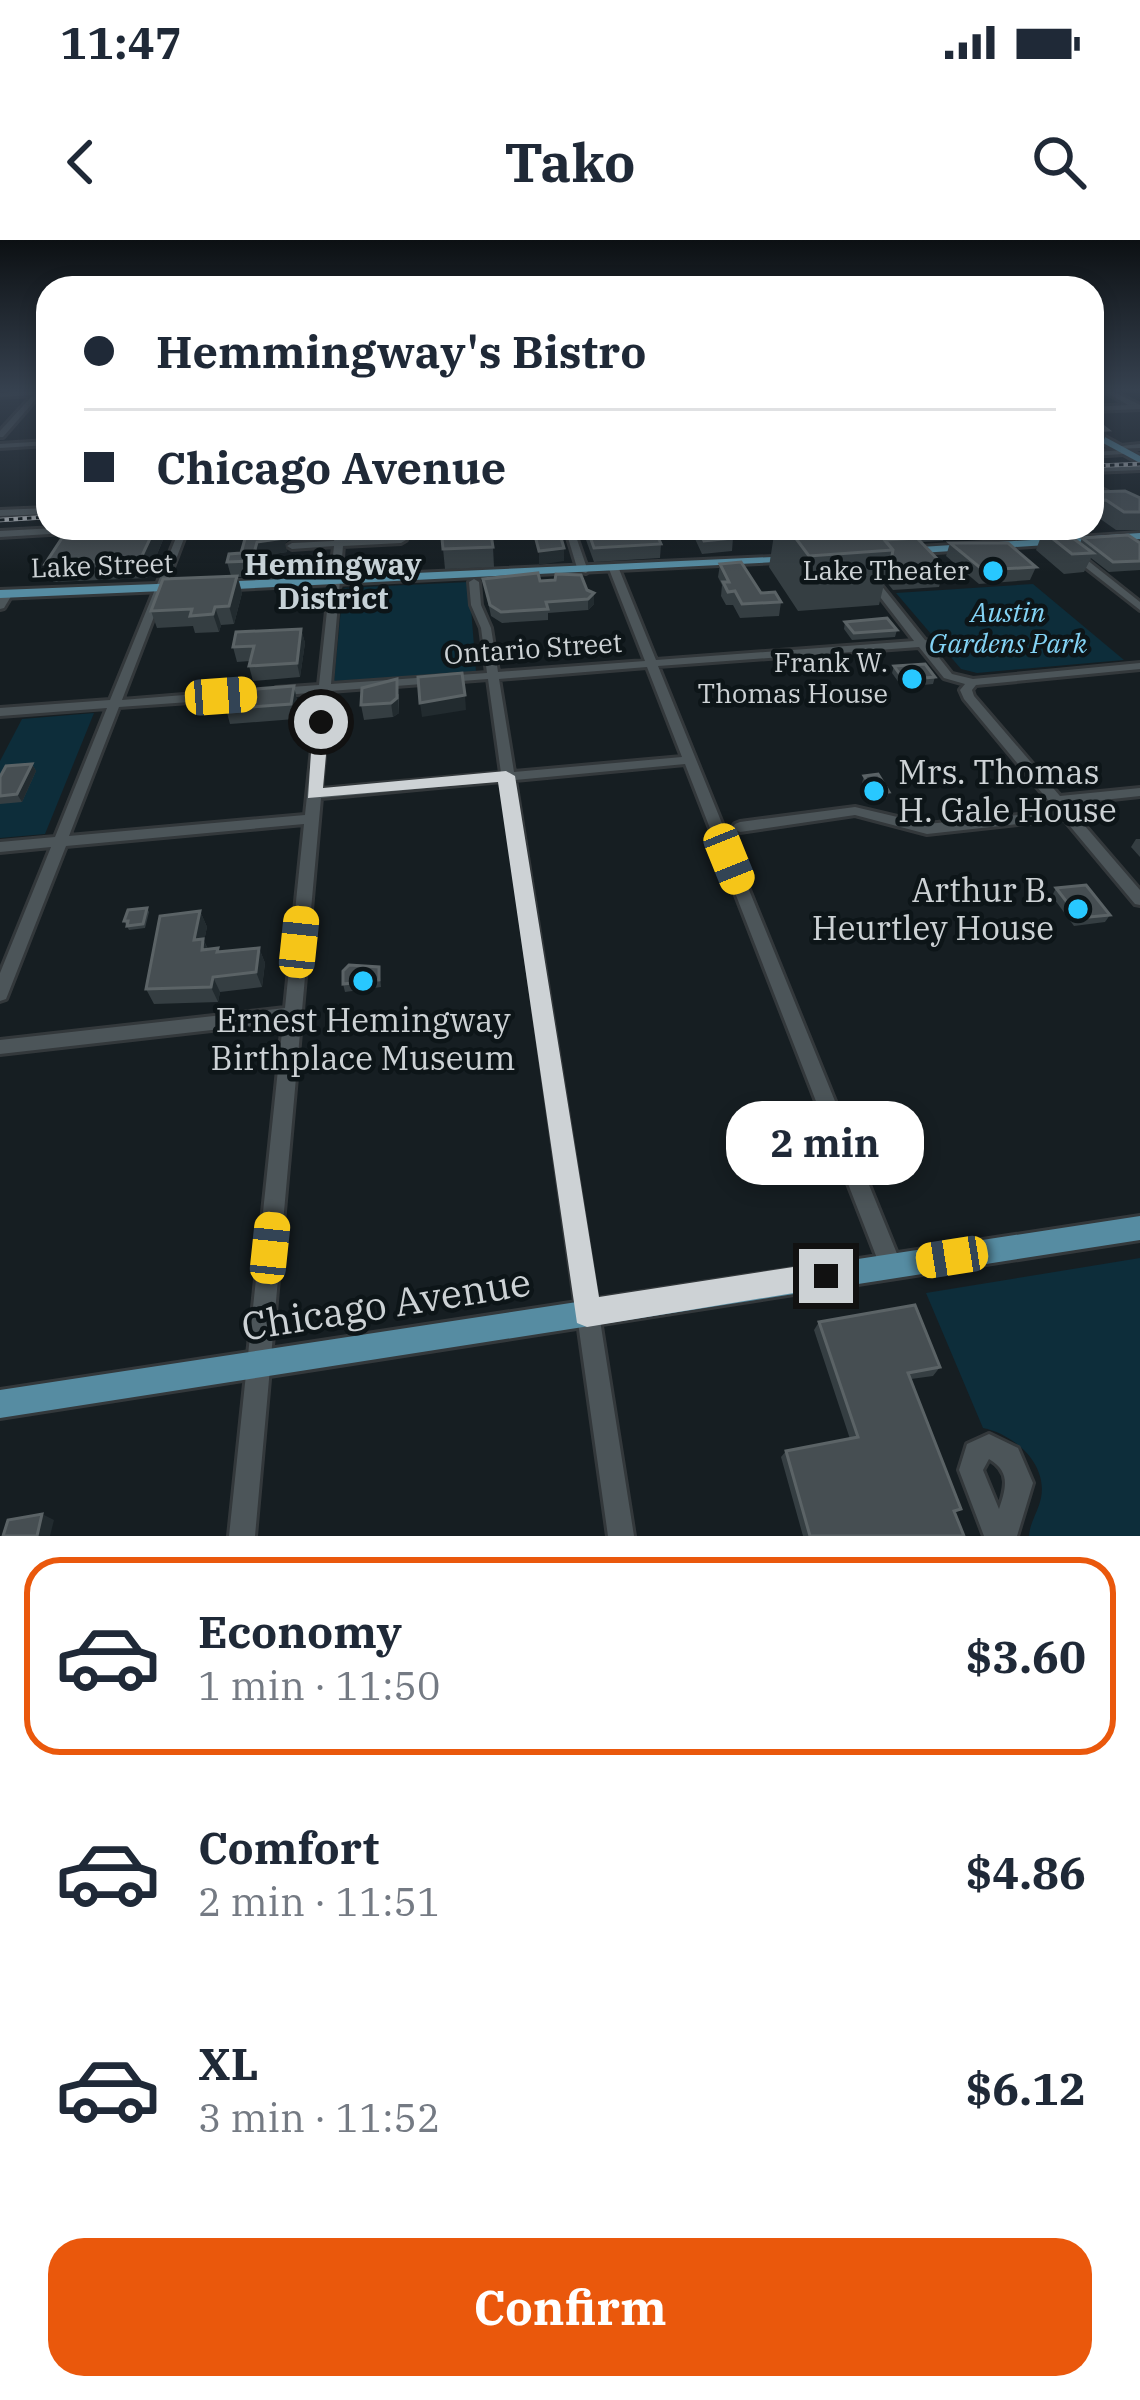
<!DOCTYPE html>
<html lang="en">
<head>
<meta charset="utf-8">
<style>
	:root { --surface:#fff; --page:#f2f2f3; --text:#1f2937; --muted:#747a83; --line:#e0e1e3; --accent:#ea580c }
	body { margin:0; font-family:"IBM Plex Serif",serif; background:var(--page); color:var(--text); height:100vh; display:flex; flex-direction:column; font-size:45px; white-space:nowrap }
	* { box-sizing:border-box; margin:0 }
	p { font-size:39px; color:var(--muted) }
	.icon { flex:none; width:66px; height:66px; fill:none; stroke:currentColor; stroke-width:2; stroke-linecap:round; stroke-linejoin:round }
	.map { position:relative; height:1296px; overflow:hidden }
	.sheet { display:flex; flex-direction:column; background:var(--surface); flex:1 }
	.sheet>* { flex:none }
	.guide { position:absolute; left:36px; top:36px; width:1068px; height:264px; border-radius:36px; box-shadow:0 6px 18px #0003; display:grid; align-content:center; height:264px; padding:0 48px; background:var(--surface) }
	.end { position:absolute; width:54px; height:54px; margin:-27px; border:15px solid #cdd2d5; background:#111; box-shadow:0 0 0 6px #111 }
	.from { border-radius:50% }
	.bubble { position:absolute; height:84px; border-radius:36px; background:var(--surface); box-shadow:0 6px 18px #0003; font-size:39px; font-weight:800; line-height:84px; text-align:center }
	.car { position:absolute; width:36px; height:72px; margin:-36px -18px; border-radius:15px; box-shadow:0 0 9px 3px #0007; background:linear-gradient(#f5c518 24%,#345 0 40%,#f5c518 0 76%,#345 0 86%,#f5c518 0) }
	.guide b { display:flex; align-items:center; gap:42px; height:114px; font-size:45px }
	.guide b+b { border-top:3px solid var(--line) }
	.guide i { width:30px; height:30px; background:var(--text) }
	ul { padding:21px 0 0; list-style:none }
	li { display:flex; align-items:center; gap:36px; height:198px; margin:0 24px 18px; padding:0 24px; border:6px solid transparent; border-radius:36px }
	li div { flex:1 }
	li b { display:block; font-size:45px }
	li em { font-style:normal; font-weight:800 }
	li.selected { border-color:var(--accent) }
	li>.icon { width:108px; height:108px; stroke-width:1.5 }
	.button { display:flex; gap:24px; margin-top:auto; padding:24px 48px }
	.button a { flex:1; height:138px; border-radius:36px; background:var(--accent); color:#fff; font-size:48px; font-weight:800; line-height:138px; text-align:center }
	.status { display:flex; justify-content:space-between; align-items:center; height:84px; padding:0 60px; background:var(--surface); direction:ltr }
	.status svg { height:33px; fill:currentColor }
	header { display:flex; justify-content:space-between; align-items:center; height:156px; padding:0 48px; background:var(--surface); font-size:54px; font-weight:800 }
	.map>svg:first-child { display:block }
</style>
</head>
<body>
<div class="status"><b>11:47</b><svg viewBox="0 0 49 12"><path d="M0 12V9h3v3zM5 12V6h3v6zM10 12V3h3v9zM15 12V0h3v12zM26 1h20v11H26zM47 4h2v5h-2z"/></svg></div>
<header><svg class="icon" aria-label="back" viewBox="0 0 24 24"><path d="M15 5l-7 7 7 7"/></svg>Tako<svg class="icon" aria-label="search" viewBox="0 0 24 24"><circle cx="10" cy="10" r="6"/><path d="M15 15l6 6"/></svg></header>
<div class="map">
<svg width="1140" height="1296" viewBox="0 0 1140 1296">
	<rect width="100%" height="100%" fill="#161e22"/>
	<g fill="#0d2d3a">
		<polygon points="469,342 476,432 334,441 343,348"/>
		<polygon points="1033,344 1124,420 977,433 961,429 896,353"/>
		<polygon points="94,473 45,594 0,598 0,521 22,479"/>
		<path d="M 1140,1018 L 1140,1296 L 1029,1296 C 1030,1282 1038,1272 1041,1258 C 1048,1223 1013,1194 983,1188 L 926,1053 Z"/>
	</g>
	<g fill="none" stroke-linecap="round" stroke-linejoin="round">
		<defs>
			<g id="minor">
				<polygon points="44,150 3,197 0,197 0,191 33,155 0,157 0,153"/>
				<polygon points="1102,150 1110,150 1140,165 1140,169 1092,171 1092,167 1128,165"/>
				<polygon points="48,201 48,205 0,208 0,204"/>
				<polygon points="1140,204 1140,208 1116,209 1112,207"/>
				<polygon points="1126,210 1123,214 1092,216 1092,212"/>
				<polygon points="1140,226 1140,230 1092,232 1092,228"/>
				<polygon points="1092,244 1140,269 1140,276 1092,249"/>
				<polygon points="48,268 48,274 0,276 0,270"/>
				<polygon points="55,288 103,288 99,291 0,297 0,291"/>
				<path d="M 180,288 L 188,288 L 122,460 L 246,450 L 252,454 L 246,458 L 119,467 L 69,596 L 305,575 L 318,452 L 276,456 L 270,452 L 276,448 L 319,445 L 334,306 L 292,309 L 287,306 L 292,303 L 334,301 L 336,288 L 344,288 L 343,300 L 401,297 L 406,300 L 401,303 L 343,306 L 331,444 L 487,433 L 481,388 L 471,365 L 469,342 L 474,339 L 479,342 L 481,365 L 491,388 L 498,432 L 645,421 L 609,329 L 614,326 L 619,329 L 656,420 L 914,401 L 864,336 L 869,333 L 872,334 L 925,400 L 929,401 L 929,405 L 952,434 L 973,439 L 1140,423 L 1140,429 L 976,445 L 972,450 L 974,456 L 1060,556 L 1140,548 L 1140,556 L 1066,564 L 1140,650 L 1140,665 L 1135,664 L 1064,579 L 927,594 L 855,575 L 740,592 L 735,590 L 733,587 L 735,584 L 740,582 L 855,567 L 927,584 L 1057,571 L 964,459 L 960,450 L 965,444 L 944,438 L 919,407 L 658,426 L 902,1026 L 899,1034 L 891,1037 L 883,1034 L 880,1026 L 685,524 L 515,540 L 634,1296 L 608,1296 L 502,541 L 321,558 L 255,1296 L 229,1296 L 283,782 L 0,814 L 0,800 L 285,768 L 304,584 L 66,606 L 8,754 L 6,759 L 0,761 L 0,733 L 51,607 L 0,612 L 0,602 L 55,597 L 107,468 L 0,476 L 0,468 L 110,460 ZM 647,427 L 682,517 L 514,532 L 499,439 ZM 488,439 L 501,533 L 321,549 L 330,451 Z"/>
				<polygon points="565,288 573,288 588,331 586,333 578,331"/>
				<polygon points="877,288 886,288 906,310 906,314 900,314"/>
				<polygon points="1023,288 1032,288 1049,302 1041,304"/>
				<polygon points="1071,312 1077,312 1140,362 1140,370 1071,316"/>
				<polygon points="4,351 13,353 4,368 0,369 0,358"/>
				<path d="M 989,1194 L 1018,1208 L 1033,1243 L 1017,1296 L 984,1296 L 959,1230 L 967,1204 ZM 989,1219 C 1011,1232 1006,1248 999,1269 L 983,1230 Z"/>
			</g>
			<g id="major">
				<polygon points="1092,190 1140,216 1140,223 1092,197"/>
				<polygon points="1140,293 1140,299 905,314 899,311 905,308"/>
				<polygon points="794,316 800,319 798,321 216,350 210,346 216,342"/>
				<polygon points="183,343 189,347 187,350 0,358 0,350"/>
				<polygon points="1140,976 1140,1000 0,1178 0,1150"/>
			</g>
		</defs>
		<use href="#minor" stroke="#33383b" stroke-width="6"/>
		<use href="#major" stroke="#33383b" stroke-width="6"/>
		<use href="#minor" fill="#4c5559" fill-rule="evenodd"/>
		<use href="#major" fill="#568ca2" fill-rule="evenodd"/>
		<defs>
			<g id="rail">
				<polyline points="1092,226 1140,224"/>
				<polyline points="0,280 48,277"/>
			</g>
		</defs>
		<use href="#rail" stroke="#a9aeb2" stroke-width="4.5"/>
		<use href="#rail" stroke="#0d1518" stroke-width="3" stroke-dasharray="4.5" stroke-linecap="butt"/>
	</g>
	<g fill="#353e42">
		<polygon points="1092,231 1101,238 1096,252 1140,258 1140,290 1116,290 1099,278 1092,278"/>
		<polygon points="119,288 168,288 147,338 53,342 45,324 115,295"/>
		<polygon points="441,288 493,307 494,327 445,329"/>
		<polygon points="586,288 661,304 660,318 594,322 586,300"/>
		<polygon points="690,288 752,288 752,291 730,292 733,298 732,311 702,314"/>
		<polygon points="775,288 886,288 884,299 885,300 903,299 892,288 946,288 943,301 921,302 945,327 939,347 893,350 885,340 879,365 798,371 769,327"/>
		<polygon points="1043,291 1080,303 1082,298 1140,303 1140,330 1109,332 1091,318 1084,332 1064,334 1036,310"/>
		<polygon points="289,299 285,303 287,312 260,316 256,336 238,337 242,353 234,384 221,385 219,392 195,393 193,386 157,388 151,371 231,336 227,322 241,313"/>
		<polygon points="950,303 1036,327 1030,340 979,344 946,316"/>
		<polygon points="720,324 761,353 781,362 779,376 740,378 733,365 726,365 721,356 722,345 718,337"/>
		<polygon points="483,339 540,341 587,350 594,364 588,370 548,373 548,380 502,383 491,376"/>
		<polygon points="845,382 897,390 895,397 852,400 844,389"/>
		<polygon points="301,389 305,403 300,437 253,441 249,426 250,421 237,422 233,407"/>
		<polygon points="894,426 935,437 933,444 902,447 892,433"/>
		<polygon points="294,446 297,461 295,479 230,484 226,469"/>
		<polygon points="399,454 399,473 393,477 364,480 361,465"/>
		<polygon points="32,524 36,531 22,562 0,564 0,537"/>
		<polygon points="864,536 889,552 886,559 872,560 862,543"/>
		<polygon points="1136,599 1140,599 1140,617 1131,607"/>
		<polygon points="1056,648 1110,675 1105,682 1074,686 1052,656"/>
		<polygon points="147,668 149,672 145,688 129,690 124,681"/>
		<polygon points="200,671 207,687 204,701 208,709 218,708 220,711 259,708 265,723 262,747 220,752 218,762 154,764 146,749"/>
		<polygon points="379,727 381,747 345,752 343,744"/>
		<polygon points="819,1082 940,1127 933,1136 911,1139 961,1269 955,1273 964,1296 803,1296 781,1217 786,1211 850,1199 814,1090"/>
	</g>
	<g fill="#222b2f">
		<polygon points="1108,190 1101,207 1092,208 1092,191"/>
		<polygon points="155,288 168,288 147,338 140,320"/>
		<polygon points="283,288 292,288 289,299 285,303 287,312 260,316 256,336 252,321 257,302"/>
		<polygon points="564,308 564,321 539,325 539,311"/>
		<polygon points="237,336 242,353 234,384 229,366"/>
		<polygon points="594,353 594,364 588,370 588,359"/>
		<polygon points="215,367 221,385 219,392 213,374"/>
		<polygon points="301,389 305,403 300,437 297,423"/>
		<polygon points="397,439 399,473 393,477 391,463"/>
		<polygon points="294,446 297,461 295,479 291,464"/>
		<polygon points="465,455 466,470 422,477 420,463"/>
		<polygon points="32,524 36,531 22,562 17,554"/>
		<polygon points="200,671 207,687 204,701 210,714 209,725 194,700"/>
		<polygon points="259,708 265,723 262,747 256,732"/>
		<polygon points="213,737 220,752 218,762 211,747"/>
		<polygon points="42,1274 54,1280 50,1296 37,1296"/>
	</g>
	<g fill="#464e52" stroke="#5b6366" stroke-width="3">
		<polygon points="1092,179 1094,179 1108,190 1092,191"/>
		<polygon points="1092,231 1101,238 1095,243 1096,252 1125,251 1140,258 1140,272 1124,272 1106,260 1092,261"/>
		<polygon points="119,288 155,288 140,320 45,324 62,298 115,295"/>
		<polygon points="248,288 283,288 279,290 284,298 257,302 252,321 227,322 229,314 241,313"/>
		<polygon points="441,288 490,288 493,307 443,309"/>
		<polygon points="587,288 654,288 661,304 594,308"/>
		<polygon points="697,288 727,288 733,298 704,301"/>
		<polygon points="788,288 874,288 893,310 809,316"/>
		<polygon points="1062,290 1093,313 1072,314 1043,291"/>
		<polygon points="559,291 564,308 539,311 534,292"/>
		<polygon points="1128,295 1140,303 1140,321 1113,322 1082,298"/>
		<polygon points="917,298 945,327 899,330 891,321 893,310 885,300"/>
		<polygon points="950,303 1008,303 1036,327 983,330"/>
		<polygon points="741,322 761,353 775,352 781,362 742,364 735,351 728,352 723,342 729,342 720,324"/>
		<polygon points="538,333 540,341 555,340 556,334 581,335 587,350 594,353 588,359 546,362 548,369 501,372 490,365 483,339"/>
		<polygon points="237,336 229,366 215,367 213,374 190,376 192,369 151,371 163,339"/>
		<polygon points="887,378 897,390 854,393 845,382"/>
		<polygon points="301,389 297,423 249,426 254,406 233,407 236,392"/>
		<polygon points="925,424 935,437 904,440 894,426"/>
		<polygon points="462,433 465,455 420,463 418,437"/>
		<polygon points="397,439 397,458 391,463 361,465 362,448"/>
		<polygon points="294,446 291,464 226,469 230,451"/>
		<polygon points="32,524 17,554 0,556 0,537 6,526"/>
		<polygon points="878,534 889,552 875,553 864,536"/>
		<polygon points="1086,645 1110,675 1079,678 1056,648"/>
		<polygon points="147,668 143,684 127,686 128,681 124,681 128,670"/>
		<polygon points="200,671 194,700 203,699 202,710 218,708 217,712 259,708 256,732 213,737 211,747 146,749 160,676"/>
		<polygon points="349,725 379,727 379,740 343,744 343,731"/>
		<polygon points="915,1065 940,1127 908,1133 961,1269 954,1271 964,1296 810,1296 786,1211 858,1197 819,1082"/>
		<polygon points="42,1274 37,1296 3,1296 8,1280"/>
	</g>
	<linearGradient id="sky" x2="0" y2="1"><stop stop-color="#0c1013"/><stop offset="0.45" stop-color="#36414f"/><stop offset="1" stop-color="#36414f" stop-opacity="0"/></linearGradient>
	<rect width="1140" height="332" fill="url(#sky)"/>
	<polygon fill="#cdd2d5" points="321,477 329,482 323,548 506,531 515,536 599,1057 826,1022 836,1026 840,1036 836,1046 587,1087 577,1083 498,542 308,558 313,482"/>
	<g fill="#28c8ff" stroke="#0d1518" stroke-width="4.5">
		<circle cx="993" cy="331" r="12"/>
		<circle cx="912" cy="439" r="12"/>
		<circle cx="874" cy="551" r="12"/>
		<circle cx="1078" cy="669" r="12"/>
		<circle cx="363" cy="741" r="12"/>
	</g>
	<g text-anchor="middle" stroke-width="9" stroke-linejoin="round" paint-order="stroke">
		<g font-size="27" fill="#cdd2d5" stroke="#0d1518">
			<text transform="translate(102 326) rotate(-2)" y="9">Lake Street</text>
			<text transform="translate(533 409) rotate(-4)" y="9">Ontario Street</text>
		</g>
		<g font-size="27" fill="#cdd2d5" stroke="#0d1518" text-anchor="end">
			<text x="969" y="340">Lake Theater</text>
			<text x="888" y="432">Frank W.<tspan x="888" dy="31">Thomas House</tspan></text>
		</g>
		<g font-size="27" font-style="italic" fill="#83d3f5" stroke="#0d1518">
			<text x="1008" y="382">Austin<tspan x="1008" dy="31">Gardens Park</tspan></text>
		</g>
		<g font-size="30" font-weight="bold" fill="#c7d2d7" stroke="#0d1518">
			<text x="333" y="335">Hemingway<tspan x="333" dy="34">District</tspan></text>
		</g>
		<g font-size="33" fill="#cdd2d5" stroke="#0d1518" text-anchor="start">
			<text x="898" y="544">Mrs. Thomas<tspan x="898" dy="38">H. Gale House</tspan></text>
			<text x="1054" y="662" text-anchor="end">Arthur B.<tspan x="1054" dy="38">Heurtley House</tspan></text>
			<text x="363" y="792" text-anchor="middle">Ernest Hemingway<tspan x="363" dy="38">Birthplace Museum</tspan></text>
		</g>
		<g font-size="39" fill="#cdd2d5" stroke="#0d1518">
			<text transform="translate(386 1064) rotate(-9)" y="14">Chicago Avenue</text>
		</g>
	</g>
</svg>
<i class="end from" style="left:321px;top:482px"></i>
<i class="end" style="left:826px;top:1036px"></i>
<div class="bubble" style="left:726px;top:861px;width:198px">2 min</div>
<i class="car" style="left:221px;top:456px;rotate:86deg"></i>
<i class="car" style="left:729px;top:619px;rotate:158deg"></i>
<i class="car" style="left:299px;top:702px;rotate:6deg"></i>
<i class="car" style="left:270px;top:1008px;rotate:6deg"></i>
<i class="car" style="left:952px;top:1017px;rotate:261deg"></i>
<div class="guide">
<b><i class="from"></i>Hemmingway's Bistro</b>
<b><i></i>Chicago Avenue</b>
</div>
</div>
<section class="sheet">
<ul>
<li class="selected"><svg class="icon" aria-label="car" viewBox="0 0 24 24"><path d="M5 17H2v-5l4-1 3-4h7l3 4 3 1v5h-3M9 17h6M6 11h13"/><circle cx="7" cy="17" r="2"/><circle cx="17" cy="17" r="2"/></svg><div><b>Economy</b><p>1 min · 11:50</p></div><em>$3.60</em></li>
<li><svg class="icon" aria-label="car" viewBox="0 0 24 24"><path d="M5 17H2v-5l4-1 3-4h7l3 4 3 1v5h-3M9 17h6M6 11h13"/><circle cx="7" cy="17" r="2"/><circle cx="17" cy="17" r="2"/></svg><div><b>Comfort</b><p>2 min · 11:51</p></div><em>$4.86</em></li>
<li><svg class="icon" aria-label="car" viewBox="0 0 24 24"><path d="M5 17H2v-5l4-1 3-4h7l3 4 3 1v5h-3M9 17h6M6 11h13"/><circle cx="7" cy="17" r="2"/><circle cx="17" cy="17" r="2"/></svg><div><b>XL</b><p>3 min · 11:52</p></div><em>$6.12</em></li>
</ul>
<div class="button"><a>Confirm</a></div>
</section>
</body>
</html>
